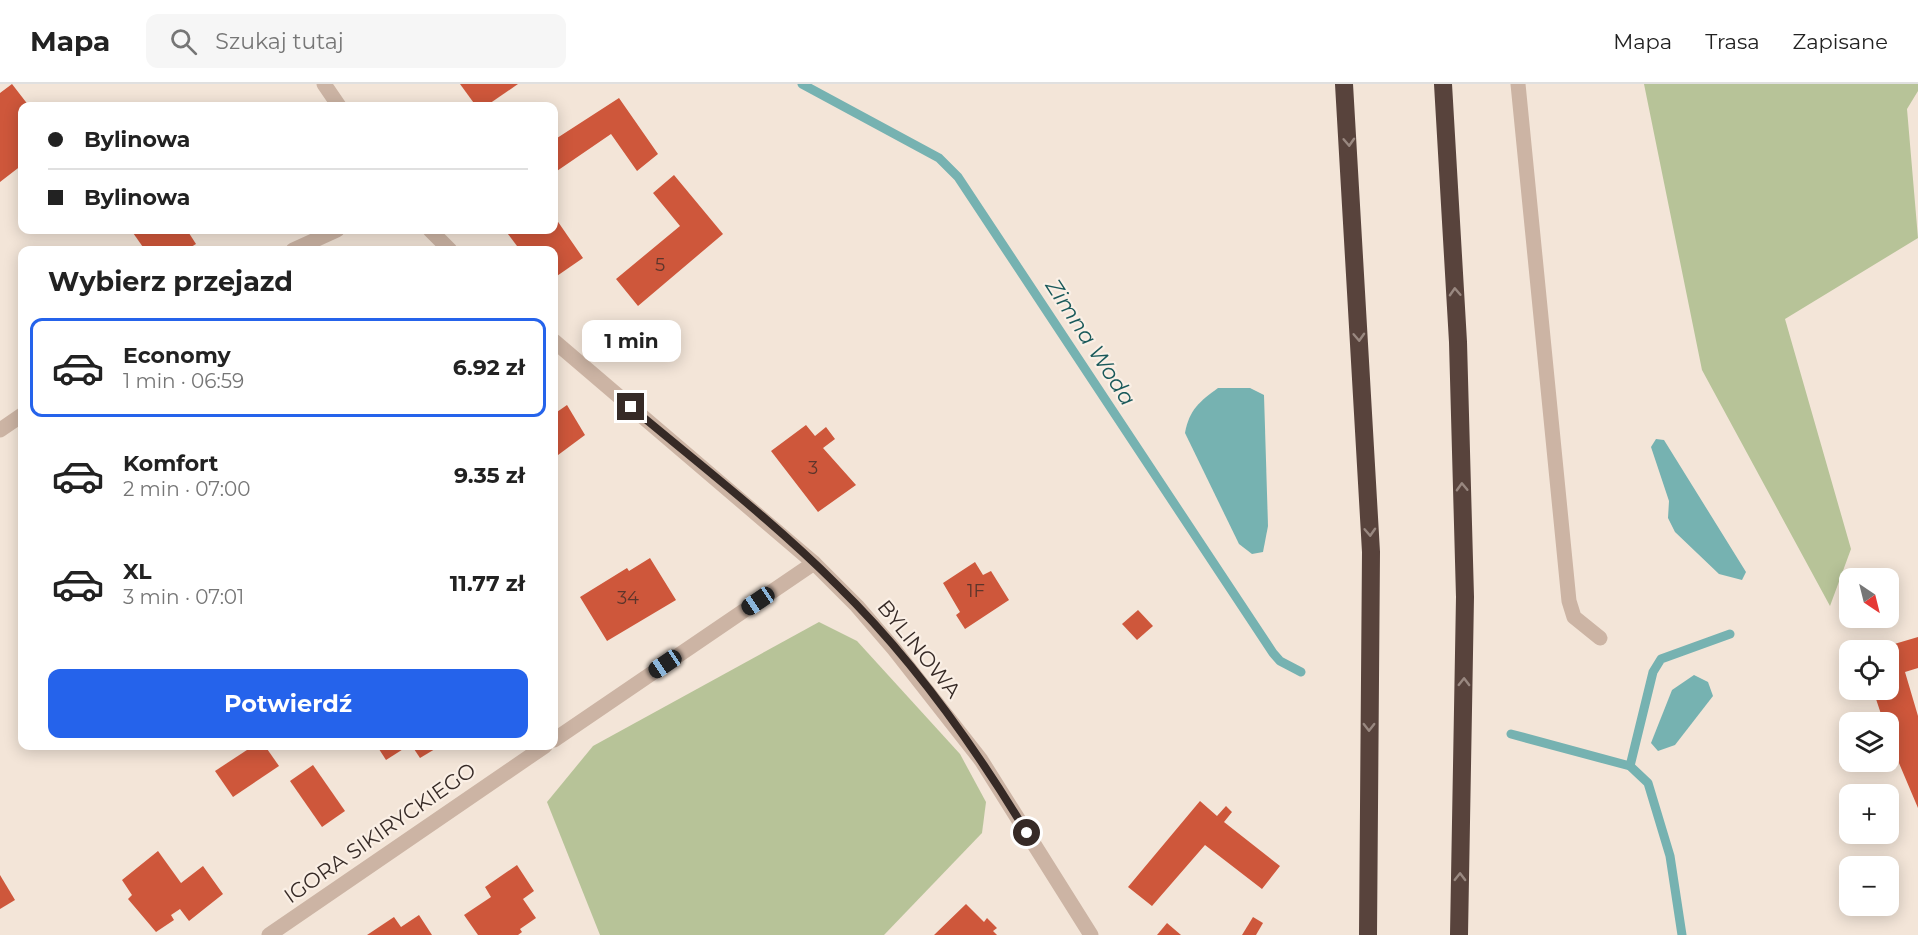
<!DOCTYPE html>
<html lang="pl">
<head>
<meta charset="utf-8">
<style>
	:root { --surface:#fff; --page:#f6f6f6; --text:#222; --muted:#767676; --line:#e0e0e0; --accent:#2563eb }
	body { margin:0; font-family:Montserrat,sans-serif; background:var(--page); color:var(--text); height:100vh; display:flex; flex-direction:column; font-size:22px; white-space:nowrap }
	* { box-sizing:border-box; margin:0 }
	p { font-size:20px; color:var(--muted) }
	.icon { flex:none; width:33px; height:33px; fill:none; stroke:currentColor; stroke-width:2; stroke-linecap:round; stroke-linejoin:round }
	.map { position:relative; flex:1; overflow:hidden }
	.details { position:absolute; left:18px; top:162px; width:540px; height:504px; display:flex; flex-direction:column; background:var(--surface); border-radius:12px; box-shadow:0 3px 15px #0003 }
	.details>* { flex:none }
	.hud { position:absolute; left:18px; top:18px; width:540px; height:132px; border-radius:12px; box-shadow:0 3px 15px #0003; display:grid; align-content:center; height:132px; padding:0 30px; background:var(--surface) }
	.needle { width:39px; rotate:145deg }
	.controls { position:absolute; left:1839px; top:484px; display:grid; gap:12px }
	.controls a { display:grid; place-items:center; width:60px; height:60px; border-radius:12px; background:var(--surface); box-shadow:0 3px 15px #0003; font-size:30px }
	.end { position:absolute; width:27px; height:27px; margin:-14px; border:8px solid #362a26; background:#fff; box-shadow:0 0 0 3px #fff }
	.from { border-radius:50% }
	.bubble { position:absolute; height:42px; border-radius:12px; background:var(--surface); box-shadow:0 3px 15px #0003; font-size:20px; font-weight:700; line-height:42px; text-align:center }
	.car { position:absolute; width:18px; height:36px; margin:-18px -9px; border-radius:8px; box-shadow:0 0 4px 2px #0007; background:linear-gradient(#222 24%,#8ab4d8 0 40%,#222 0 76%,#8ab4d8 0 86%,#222 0) }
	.hud b { display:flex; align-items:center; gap:21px; height:57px; font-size:22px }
	.hud b+b { border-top:2px solid var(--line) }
	.hud i { width:15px; height:15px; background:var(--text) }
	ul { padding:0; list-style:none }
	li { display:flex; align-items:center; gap:18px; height:99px; margin:0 12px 9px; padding:0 18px; border:3px solid transparent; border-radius:12px }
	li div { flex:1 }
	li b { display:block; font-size:22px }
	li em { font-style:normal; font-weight:700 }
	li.current { border-color:var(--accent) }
	li>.icon { width:54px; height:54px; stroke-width:1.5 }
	h2 { padding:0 30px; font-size:27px; line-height:72px }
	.primary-button { display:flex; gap:12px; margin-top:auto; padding:12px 30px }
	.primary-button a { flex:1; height:69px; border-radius:12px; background:var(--accent); color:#fff; font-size:24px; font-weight:700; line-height:69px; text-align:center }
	header { display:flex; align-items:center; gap:36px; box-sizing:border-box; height:84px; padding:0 30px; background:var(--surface); border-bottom:2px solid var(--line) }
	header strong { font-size:28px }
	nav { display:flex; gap:33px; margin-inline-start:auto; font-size:21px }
	.search { width:420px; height:54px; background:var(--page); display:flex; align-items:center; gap:15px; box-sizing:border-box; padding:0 21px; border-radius:12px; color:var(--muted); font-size:22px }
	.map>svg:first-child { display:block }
</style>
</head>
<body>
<header>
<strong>Mapa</strong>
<div class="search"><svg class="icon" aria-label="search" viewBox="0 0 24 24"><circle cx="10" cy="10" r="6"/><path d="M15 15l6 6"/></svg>Szukaj tutaj</div>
<nav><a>Mapa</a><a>Trasa</a><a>Zapisane</a></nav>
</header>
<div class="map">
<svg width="1918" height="851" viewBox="0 0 1918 851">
	<rect width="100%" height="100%" fill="#f3e5d8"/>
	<g fill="#b7c398">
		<polygon points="1644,0 1918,0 1918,7 1907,25 1918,154 1785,235 1851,465 1830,522 1702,286"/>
		<polygon points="819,538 857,557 960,670 986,718 982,749 884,851 600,851 547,718 593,662"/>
	</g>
	<g fill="#76b2b1">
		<path d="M 1218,304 L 1250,304 L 1264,311 L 1268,442 L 1263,468 L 1252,470 L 1239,460 L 1185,349 C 1189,326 1200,317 1218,304 Z"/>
		<polygon points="1656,355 1664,356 1746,488 1742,496 1719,490 1675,448 1668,434 1669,417 1651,363"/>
		<polygon points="1694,591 1708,598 1713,612 1675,661 1658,667 1651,659 1672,606"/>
	</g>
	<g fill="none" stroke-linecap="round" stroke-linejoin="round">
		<g stroke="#76b2b1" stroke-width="9">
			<polyline points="802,0 939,74 958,93 1273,569 1280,577 1301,588"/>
			<polyline points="1511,650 1630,682 1648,699 1670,772 1682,851"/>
			<polyline points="1630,682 1653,588 1661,575 1730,550"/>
		</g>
	</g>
	<g fill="#ce573b">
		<polygon points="12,0 29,22 22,22 22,81 0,98 0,9"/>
		<polygon points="460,0 518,0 486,22 476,22"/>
		<polygon points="619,14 658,70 637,87 611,50 554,89 554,56"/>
		<polygon points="674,91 723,150 638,222 616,195 680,142 653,109"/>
		<polygon points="554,132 583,174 554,194 554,166 520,166 505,146 554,146"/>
		<polygon points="131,146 187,146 196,160 186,166 145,166"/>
		<polygon points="567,321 585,351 554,374 554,330"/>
		<polygon points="806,341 815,352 826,343 835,355 823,364 856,401 818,428 771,367"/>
		<polygon points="650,474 676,516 607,557 580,513 627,484 629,487"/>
		<polygon points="975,478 983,491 991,487 1009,516 965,545 956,531 960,528 943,499"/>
		<polygon points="1138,526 1153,542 1137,556 1122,540"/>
		<polygon points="1918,553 1918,584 1905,588 1918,632 1918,724 1893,665 1888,651 1888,639 1884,639 1873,606 1888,606 1888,567 1874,566"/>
		<polygon points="253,662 265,662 279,682 233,713 215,687"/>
		<polygon points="377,662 408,662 386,676"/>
		<polygon points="412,662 440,662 420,674"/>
		<polygon points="313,681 345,727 322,743 290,697"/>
		<polygon points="1200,717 1217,732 1226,722 1232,728 1224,738 1280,782 1262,805 1205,761 1152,822 1128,803"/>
		<polygon points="158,767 181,799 203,782 223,810 189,837 180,825 171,831 174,836 156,848 128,815 132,811 122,796"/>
		<polygon points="517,781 534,807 523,815 536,834 520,845 522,848 518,851 478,851 464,831 491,813 485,803"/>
		<polygon points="0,791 15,816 0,825"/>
		<polygon points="966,820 984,838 987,834 997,844 993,847 997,851 934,851"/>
		<polygon points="419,831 432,851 367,851 394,833 401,843"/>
		<polygon points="1253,833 1263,839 1256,851 1242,851"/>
		<polygon points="1167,839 1181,851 1157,851"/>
	</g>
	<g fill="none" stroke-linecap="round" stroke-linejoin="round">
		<g stroke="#ccb4a4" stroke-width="15">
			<polyline points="324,0 339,22"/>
			<polyline points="1518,0 1569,517 1574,533 1600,554"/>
			<polyline points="430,146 450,166"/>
			<polyline points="293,166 337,146"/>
			<polyline points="554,257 814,479 857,522 894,565 981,676 1091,851"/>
			<polyline points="0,346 22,331"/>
			<polyline points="554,656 814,479"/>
			<polyline points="269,851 545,662"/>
		</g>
		<g stroke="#58433c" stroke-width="18">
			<polyline points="1344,0 1371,468 1368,851"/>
			<polyline points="1443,0 1458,258 1465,513 1459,851"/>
		</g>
	</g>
	<defs><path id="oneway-chevron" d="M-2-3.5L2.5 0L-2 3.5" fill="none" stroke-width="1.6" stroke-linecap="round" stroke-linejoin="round" transform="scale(1.5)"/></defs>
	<g stroke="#998880">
		<use href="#oneway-chevron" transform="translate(1349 58) rotate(87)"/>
		<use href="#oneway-chevron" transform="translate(1455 208) rotate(-93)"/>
		<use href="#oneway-chevron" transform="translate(1359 253) rotate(87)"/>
		<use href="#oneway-chevron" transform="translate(1462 403) rotate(-92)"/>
		<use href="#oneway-chevron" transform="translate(1370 448) rotate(87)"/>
		<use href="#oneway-chevron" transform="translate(1464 598) rotate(-89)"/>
		<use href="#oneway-chevron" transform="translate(1369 643) rotate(90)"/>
		<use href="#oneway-chevron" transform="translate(1460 793) rotate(-89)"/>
	</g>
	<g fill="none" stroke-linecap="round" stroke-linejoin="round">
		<path stroke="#362a26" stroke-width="8" d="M 631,323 C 700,381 773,437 837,501 C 909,571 975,663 1027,749"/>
	</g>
	<g text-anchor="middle" stroke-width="4.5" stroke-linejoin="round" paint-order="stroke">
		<g font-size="18" fill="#5c352b">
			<text x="660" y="187">5</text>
			<text x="813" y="390">3</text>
			<text x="976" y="513">1F</text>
			<text x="628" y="520">34</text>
		</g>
		<g font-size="21" fill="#362a26" stroke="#faefe5">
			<text transform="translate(919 565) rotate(51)" y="7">BYLINOWA</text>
			<text transform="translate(380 749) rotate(-35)" y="7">IGORA SIKIRYCKIEGO</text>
		</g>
		<g font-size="22" font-style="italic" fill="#19595a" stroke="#faefe5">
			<text transform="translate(1091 258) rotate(57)" y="8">Zimna Woda</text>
		</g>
	</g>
</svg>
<div class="controls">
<a><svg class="needle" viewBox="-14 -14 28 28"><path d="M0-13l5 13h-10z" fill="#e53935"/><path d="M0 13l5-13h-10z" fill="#767676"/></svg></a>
<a><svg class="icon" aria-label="locate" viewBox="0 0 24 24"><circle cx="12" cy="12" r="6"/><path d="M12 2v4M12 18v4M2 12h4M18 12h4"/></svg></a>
<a><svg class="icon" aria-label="layers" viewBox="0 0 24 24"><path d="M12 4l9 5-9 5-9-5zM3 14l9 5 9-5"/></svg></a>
<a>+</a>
<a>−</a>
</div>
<i class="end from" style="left:1027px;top:749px"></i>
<i class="end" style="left:631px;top:323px"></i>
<div class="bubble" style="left:582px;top:236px;width:99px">1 min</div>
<i class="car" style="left:758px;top:517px;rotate:236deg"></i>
<i class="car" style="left:665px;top:580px;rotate:236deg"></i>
<div class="hud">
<b><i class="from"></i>Bylinowa</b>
<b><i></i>Bylinowa</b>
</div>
<section class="details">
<h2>Wybierz przejazd</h2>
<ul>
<li class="current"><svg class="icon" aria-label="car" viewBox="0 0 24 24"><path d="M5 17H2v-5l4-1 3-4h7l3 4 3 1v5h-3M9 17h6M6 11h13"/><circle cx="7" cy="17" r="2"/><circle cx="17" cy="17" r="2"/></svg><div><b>Economy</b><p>1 min · 06:59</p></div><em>6.92 zł</em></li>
<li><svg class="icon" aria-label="car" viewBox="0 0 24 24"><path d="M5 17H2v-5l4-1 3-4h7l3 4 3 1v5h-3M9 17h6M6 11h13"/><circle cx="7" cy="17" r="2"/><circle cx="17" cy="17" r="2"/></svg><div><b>Komfort</b><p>2 min · 07:00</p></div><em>9.35 zł</em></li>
<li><svg class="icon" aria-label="car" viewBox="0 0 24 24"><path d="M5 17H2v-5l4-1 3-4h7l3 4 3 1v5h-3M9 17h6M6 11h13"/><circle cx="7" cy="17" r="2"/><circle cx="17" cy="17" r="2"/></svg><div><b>XL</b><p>3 min · 07:01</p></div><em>11.77 zł</em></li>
</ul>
<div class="primary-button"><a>Potwierdź</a></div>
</section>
</div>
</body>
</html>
